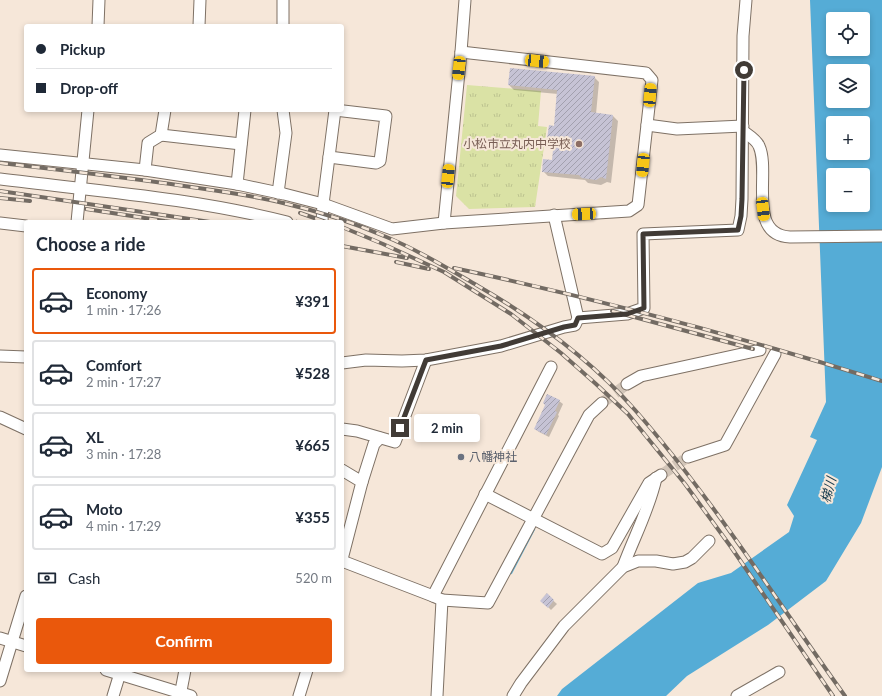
<!DOCTYPE html>
<html lang="en">
<head>
<meta charset="utf-8">
<style>
	:root { --surface:#fff; --page:#f6f6f7; --text:#1f2937; --muted:#747a83; --line:#e0e1e3; --accent:#ea580c }
	body { margin:0; font-family:Lato,"Noto Sans JP",sans-serif; background:var(--page); color:var(--text); height:100vh; display:flex; flex-direction:column; font-size:15px; white-space:nowrap }
	* { box-sizing:border-box; margin:0 }
	p { font-size:13px; color:var(--muted) }
	.icon { flex:none; width:22px; height:22px; fill:none; stroke:currentColor; stroke-width:2; stroke-linecap:round; stroke-linejoin:round }
	.map { position:relative; flex:1; overflow:hidden }
	.sheet { position:absolute; left:24px; top:220px; width:320px; height:452px; display:flex; flex-direction:column; background:var(--surface); border-radius:4px; box-shadow:0 2px 6px #0003 }
	.sheet>* { flex:none }
	.hud { position:absolute; left:24px; top:24px; width:320px; height:88px; border-radius:4px; box-shadow:0 2px 6px #0003; display:grid; align-content:center; height:88px; padding:0 12px; background:var(--surface) }
	.fabs { position:absolute; left:826px; top:12px; display:grid; gap:8px }
	.fabs a { display:grid; place-items:center; width:44px; height:44px; border-radius:4px; background:var(--surface); box-shadow:0 2px 6px #0003; font-size:20px }
	.end { position:absolute; width:18px; height:18px; margin:-9px; border:5px solid #413b36; background:#fff; box-shadow:0 0 0 2px #fff }
	.from { border-radius:50% }
	.bubble { position:absolute; height:28px; border-radius:4px; background:var(--surface); box-shadow:0 2px 6px #0003; font-size:13px; font-weight:700; line-height:28px; text-align:center }
	.car { position:absolute; width:12px; height:24px; margin:-12px -6px; border-radius:5px; box-shadow:0 0 3px 1px #0007; background:linear-gradient(#f5c518 24%,#345 0 40%,#f5c518 0 76%,#345 0 86%,#f5c518 0) }
	.hud b { display:flex; align-items:center; gap:14px; height:38px; font-size:15px }
	.hud b+b { border-top:1px solid var(--line) }
	.hud i { width:10px; height:10px; background:var(--text) }
	ul { padding:0; list-style:none }
	li { display:flex; align-items:center; gap:12px; height:66px; margin:0 8px 6px; padding:0 4px; border:2px solid var(--line); border-radius:4px }
	li div { flex:1 }
	li b { display:block; font-size:15px }
	li em { font-style:normal; font-weight:700 }
	li.selected { border-color:var(--accent) }
	li>.icon { width:36px; height:36px; stroke-width:1.5 }
	h2 { padding:0 12px; font-size:18px; line-height:48px }
	.pay { display:flex; align-items:center; gap:10px; height:44px; padding:0 12px; font-size:15px }
	.pay p { margin-inline-start:auto }
	.action { display:flex; gap:8px; margin-top:auto; padding:8px 12px }
	.action a { flex:1; height:46px; border-radius:4px; background:var(--accent); color:#fff; font-size:16px; font-weight:700; line-height:46px; text-align:center }
	.map>svg:first-child { display:block }
</style>
</head>
<body>
<div class="map">
<svg width="882" height="696" viewBox="0 0 882 696">
	<defs>
		<pattern id="grass-tufts" width="24" height="20" patternUnits="userSpaceOnUse"><rect width="24" height="20" fill="#dae2a5"/><path d="M3 7l-1-3M5 7V3M7 7l1-3M15 17l-1-3M17 17v-4M19 17l1-3" fill="none" stroke="#bcc38f"/></pattern>
		<pattern id="building-hatch" width="6" height="6" patternUnits="userSpaceOnUse"><rect width="6" height="6" fill="#c6c3d5"/><path d="M-1 1l2-2M0 6l6-6M5 7l2-2" fill="none" stroke="#a2a0ae"/></pattern>
	</defs>
	<rect width="100%" height="100%" fill="#f6e7d9"/>
	<polygon fill="url(#grass-tufts)" points="467,85 541,91 538,126 547,127 535,207 469,209 456,196"/>
	<path fill="#55acd6" fill-rule="evenodd" d="M 810,0 L 882,0 L 882,467 L 861,523 L 826,581 L 768,625 L 687,676 L 666,696 L 557,696 L 562,689 L 698,583 L 731,573 L 789,532 L 794,516 L 787,505 L 817,440 L 810,437 L 826,402 ZM 833,19 L 863,19 L 863,49 L 833,49 ZM 833,71 L 863,71 L 863,101 L 833,101 ZM 833,123 L 863,123 L 863,153 L 833,153 ZM 833,175 L 863,175 L 863,205 L 833,205 Z"/>
	<g fill="#0003">
		<polygon points="594,77 599,82 596,114 613,116 618,121 611,183 607,182 601,185 588,183 585,180 548,176 543,171 553,161 555,144 548,139 555,127 558,94 514,90 509,85"/>
		<polygon points="548,395 559,401 563,404 558,415 559,416 549,437 539,432 535,429 546,406"/>
		<polygon points="547,595 557,604 551,610 542,601"/>
	</g>
	<g fill="none" stroke-linecap="round" stroke-linejoin="round">
		<polyline stroke="#55acd6" stroke-width="2.5" points="511,573 534,529"/>
	</g>
	<g fill="url(#building-hatch)">
		<polygon points="510,68 595,76 591,112 613,115 606,179 601,177 596,180 582,178 579,175 542,172 543,159 552,160 554,140 547,139 549,125 554,126 557,90 508,85"/>
		<polygon points="547,394 560,400 555,411 557,412 546,435 534,429 545,405 543,403"/>
		<polygon points="547,593 554,600 548,608 540,601"/>
	</g>
	<g fill="none" stroke-linecap="round" stroke-linejoin="round">
		<g stroke="#d2c5b8" stroke-width="11" stroke-dasharray="11 5.5" stroke-linecap="butt">
			<polyline points="602,403 627,384"/>
			<polyline points="661,475 688,457"/>
		</g>
		<defs>
			<g id="minor">
				<polyline points="98,26 99,0"/>
				<polyline points="199,26 200,0"/>
				<polyline points="283,26 283,0"/>
				<polyline points="165,110 161,135 148,143 145,170 237,184 284,194 323,204 392,229 444,223 629,211 638,205 652,80 646,73 461,52"/>
				<polyline points="647,125 677,129 743,126"/>
				<path d="M 743,131 C 748,135 756,139 759,146 C 771,172 746,235 790,237 L 882,236"/>
				<polyline points="161,135 241,144"/>
				<polyline points="0,155 145,170"/>
				<polyline points="329,157 376,163 380,161 386,116 335,110"/>
				<path d="M 0,179 C 96,191 193,198 287,222"/>
				<polyline points="237,184 245,110"/>
				<polyline points="278,193 286,133 283,110"/>
				<polyline points="77,222 88,110"/>
				<polyline points="322,222 323,204 335,110"/>
				<polyline points="0,223 26,226"/>
				<polyline points="444,223 461,52 465,0"/>
				<polyline points="578,318 627,314 644,308 643,234 738,230 741,216 742,199 743,36 746,0"/>
				<polyline points="0,356 26,357"/>
				<polyline points="342,363 366,360 402,361 426,360 501,346 564,327 575,325 578,318 554,215"/>
				<polyline points="627,384 641,376 760,350"/>
				<polyline points="0,417 26,429"/>
				<polyline points="342,429 357,431 395,442 426,360"/>
				<polyline points="688,457 725,445 775,354"/>
				<polyline points="342,470 362,482 342,559"/>
				<polyline points="362,482 374,444 380,438"/>
				<polyline points="485,494 602,554 612,548 649,483 661,475"/>
				<polyline points="342,561 433,596 442,600 437,696"/>
				<path d="M 623,567 C 634,537 649,510 656,478"/>
				<polyline points="433,596 551,367"/>
				<polyline points="442,600 488,603 589,415 602,403"/>
				<polyline points="0,638 26,646"/>
				<polyline points="106,670 191,696"/>
				<polyline points="0,681 26,596"/>
				<polyline points="113,696 121,670"/>
				<polyline points="180,696 185,670"/>
				<polyline points="299,696 307,670"/>
				<polyline points="513,696 521,683 564,626 623,567 638,561 656,561 673,564 685,562 692,558 709,541"/>
				<polyline points="737,696 779,672"/>
			</g>
		</defs>
		<use href="#minor" stroke="#7e7165" stroke-width="13"/>
		<polyline stroke="#b6aba0" stroke-width="1.5" stroke-dasharray="1 3" stroke-linecap="butt" points="296,220 302,222"/>
		<use href="#minor" stroke="#fff" stroke-width="11"/>
		<defs>
			<g id="rail">
				<path d="M 0,163 C 61,170 123,177 184,186 C 217,191 251,195 283,203 C 317,211 352,222 384,236 C 416,249 447,268 478,286 C 535,319 590,359 635,410 C 713,499 776,600 845,696"/>
				<polyline points="0,191 210,222"/>
				<polyline points="0,198 30,201"/>
				<polyline points="86,209 171,222"/>
				<polyline points="300,213 326,222"/>
				<polyline points="342,227 383,244 444,272 511,314 561,353 596,384 628,414 685,484 731,547 833,696"/>
				<polyline points="342,246 407,258"/>
				<polyline points="396,262 429,269"/>
				<path d="M 454,268 C 598,299 741,337 882,381"/>
				<polyline points="612,311 753,349"/>
			</g>
		</defs>
		<use href="#rail" stroke="#736b63" stroke-width="4"/>
		<use href="#rail" stroke="#f6e7d9" stroke-width="2.5" stroke-dasharray="8" stroke-linecap="butt"/>
	</g>
	<g fill="none" stroke-linecap="round" stroke-linejoin="round">
		<polyline stroke="#413b36" stroke-width="5" points="400,428 426,360 501,346 564,327 575,325 578,318 627,314 644,308 643,234 738,230 741,216 742,199 744,70"/>
	</g>
	<circle fill="#8d6e63" stroke="#f6e7d9" stroke-width="1.5" cx="579" cy="144" r="4"/>
	<circle fill="#6b7280" stroke="#f6e7d9" stroke-width="1.5" cx="461" cy="457" r="4"/>
	<g text-anchor="middle" stroke-width="4" stroke-linejoin="round" paint-order="stroke">
		<g font-size="12" fill="#785e54" stroke="#f6e7d9" text-anchor="end">
			<text x="571" y="148">小松市立丸内中学校</text>
		</g>
		<g font-size="12" fill="#5b616d" stroke="#f6e7d9" text-anchor="start">
			<text x="469" y="461">八幡神社</text>
		</g>
		<g font-size="13" font-style="italic" fill="#13394c" stroke="#f6e7d9">
			<text transform="translate(828 490) rotate(-75)" y="5">梯川</text>
		</g>
	</g>
</svg>
<div class="fabs">
<a><svg class="icon" aria-label="locate" viewBox="0 0 24 24"><circle cx="12" cy="12" r="6"/><path d="M12 2v4M12 18v4M2 12h4M18 12h4"/></svg></a>
<a><svg class="icon" aria-label="layers" viewBox="0 0 24 24"><path d="M12 4l9 5-9 5-9-5zM3 14l9 5 9-5"/></svg></a>
<a>+</a>
<a>−</a>
</div>
<i class="end from" style="left:744px;top:70px"></i>
<i class="end" style="left:400px;top:428px"></i>
<div class="bubble" style="left:414px;top:414px;width:66px">2 min</div>
<i class="car" style="left:537px;top:61px;rotate:96deg"></i>
<i class="car" style="left:459px;top:68px;rotate:186deg"></i>
<i class="car" style="left:650px;top:95px;rotate:5deg"></i>
<i class="car" style="left:643px;top:165px;rotate:186deg"></i>
<i class="car" style="left:448px;top:176px;rotate:6deg"></i>
<i class="car" style="left:763px;top:209px;rotate:173deg"></i>
<i class="car" style="left:584px;top:214px;rotate:267deg"></i>
<div class="hud">
<b><i class="from"></i>Pickup</b>
<b><i></i>Drop-off</b>
</div>
<section class="sheet">
<h2>Choose a ride</h2>
<ul>
<li class="selected"><svg class="icon" aria-label="car" viewBox="0 0 24 24"><path d="M5 17H2v-5l4-1 3-4h7l3 4 3 1v5h-3M9 17h6M6 11h13"/><circle cx="7" cy="17" r="2"/><circle cx="17" cy="17" r="2"/></svg><div><b>Economy</b><p>1 min · 17:26</p></div><em>¥391</em></li>
<li><svg class="icon" aria-label="car" viewBox="0 0 24 24"><path d="M5 17H2v-5l4-1 3-4h7l3 4 3 1v5h-3M9 17h6M6 11h13"/><circle cx="7" cy="17" r="2"/><circle cx="17" cy="17" r="2"/></svg><div><b>Comfort</b><p>2 min · 17:27</p></div><em>¥528</em></li>
<li><svg class="icon" aria-label="car" viewBox="0 0 24 24"><path d="M5 17H2v-5l4-1 3-4h7l3 4 3 1v5h-3M9 17h6M6 11h13"/><circle cx="7" cy="17" r="2"/><circle cx="17" cy="17" r="2"/></svg><div><b>XL</b><p>3 min · 17:28</p></div><em>¥665</em></li>
<li><svg class="icon" aria-label="car" viewBox="0 0 24 24"><path d="M5 17H2v-5l4-1 3-4h7l3 4 3 1v5h-3M9 17h6M6 11h13"/><circle cx="7" cy="17" r="2"/><circle cx="17" cy="17" r="2"/></svg><div><b>Moto</b><p>4 min · 17:29</p></div><em>¥355</em></li>
</ul>
<div class="pay"><svg class="icon" aria-label="cash" viewBox="0 0 24 24"><path d="M3 7h18v10H3z"/><circle cx="12" cy="12" r="2"/></svg>Cash<p>520 m</p></div>
<div class="action"><a>Confirm</a></div>
</section>
</div>
</body>
</html>
